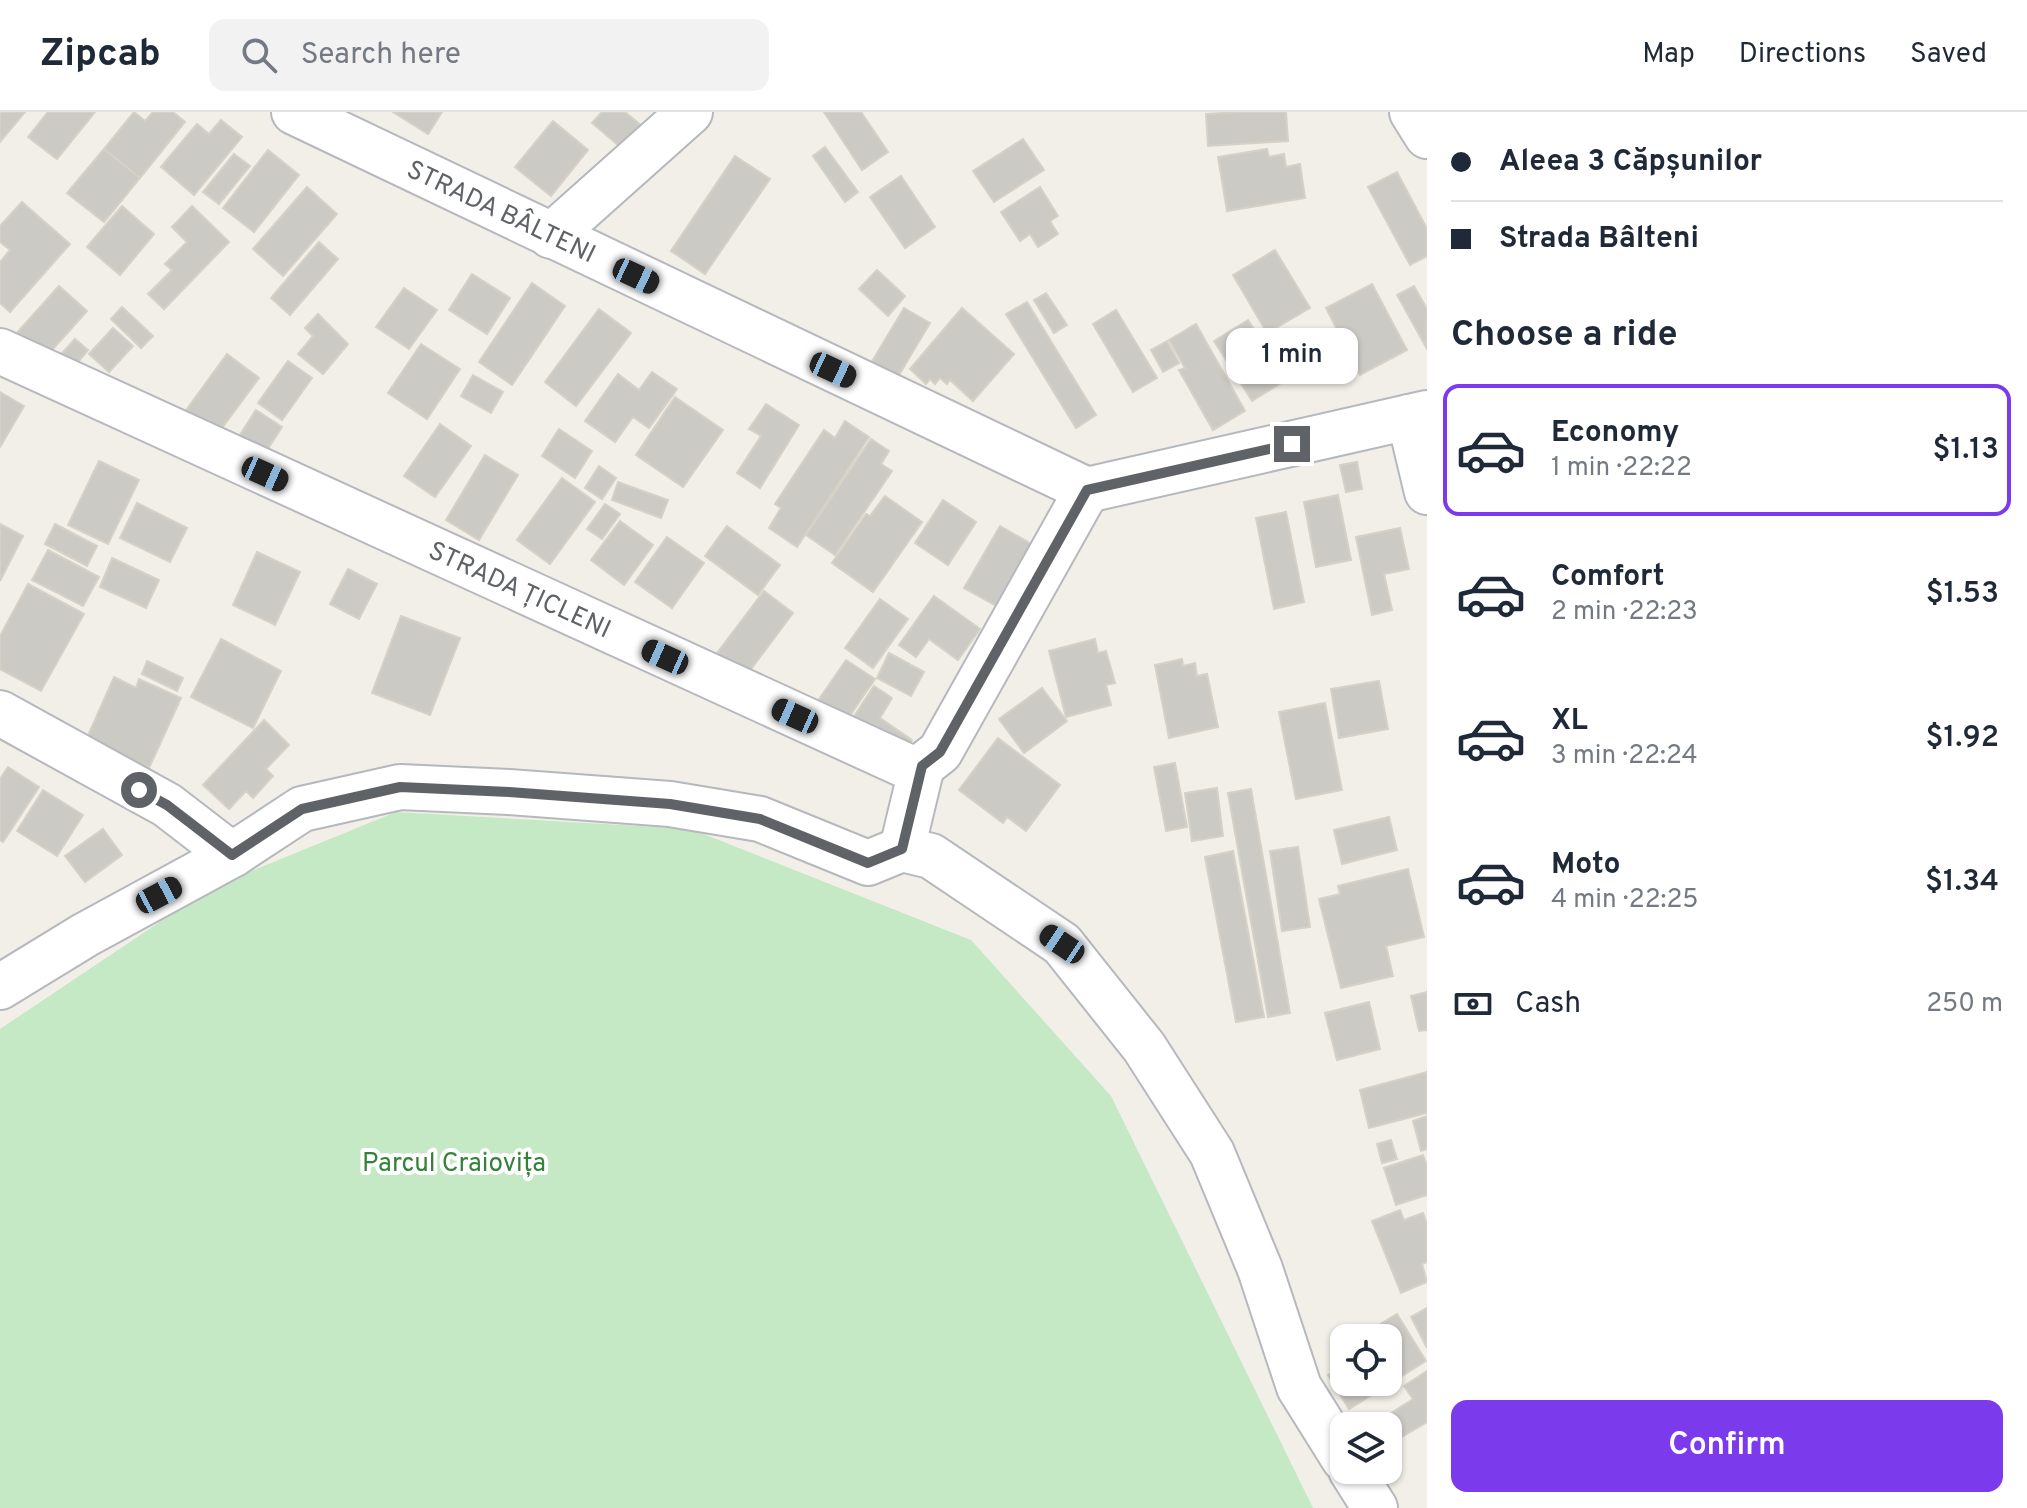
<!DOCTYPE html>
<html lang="en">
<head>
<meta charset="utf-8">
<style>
	:root { --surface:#fff; --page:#f2f2f3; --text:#1f2937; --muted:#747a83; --line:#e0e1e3; --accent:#7c3aed }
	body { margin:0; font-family:Overpass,sans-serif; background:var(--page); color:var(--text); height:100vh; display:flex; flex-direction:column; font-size:30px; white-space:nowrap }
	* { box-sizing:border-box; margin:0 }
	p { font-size:26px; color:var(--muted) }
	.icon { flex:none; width:44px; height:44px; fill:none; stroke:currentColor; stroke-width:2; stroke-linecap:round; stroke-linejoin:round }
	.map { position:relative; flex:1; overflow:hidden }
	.sheet { display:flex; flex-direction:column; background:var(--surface); width:600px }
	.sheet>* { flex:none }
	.guide { display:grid; align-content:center; height:176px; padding:0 24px; background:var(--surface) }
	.controls { position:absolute; left:1330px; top:1212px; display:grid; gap:16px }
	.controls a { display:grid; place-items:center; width:72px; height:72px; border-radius:16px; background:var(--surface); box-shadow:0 2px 6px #0004; font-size:40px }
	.end { position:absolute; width:36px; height:36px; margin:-18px; border:10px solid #5f6368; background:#fff; box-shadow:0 0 0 4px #fff }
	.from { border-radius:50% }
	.bubble { position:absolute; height:56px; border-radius:16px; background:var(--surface); box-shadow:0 2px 6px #0004; font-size:26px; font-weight:600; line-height:56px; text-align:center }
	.car { position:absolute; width:24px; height:48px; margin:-24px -12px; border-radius:10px; box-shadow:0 0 6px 2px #0007; background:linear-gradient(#222 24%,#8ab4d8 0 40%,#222 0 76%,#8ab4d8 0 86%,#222 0) }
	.guide b { display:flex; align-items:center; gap:28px; height:76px; font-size:30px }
	.guide b+b { border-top:2px solid var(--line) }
	.guide i { width:20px; height:20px; background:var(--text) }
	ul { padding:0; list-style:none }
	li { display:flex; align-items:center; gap:24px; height:132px; margin:0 16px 12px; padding:0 8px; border:4px solid transparent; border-radius:16px }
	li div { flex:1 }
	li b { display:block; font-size:30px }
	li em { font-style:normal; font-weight:600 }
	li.active { border-color:var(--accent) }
	li>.icon { width:72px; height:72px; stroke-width:1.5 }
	h2 { padding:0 24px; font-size:36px; line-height:96px }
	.pay { display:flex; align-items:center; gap:20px; height:88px; padding:0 24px; font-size:30px }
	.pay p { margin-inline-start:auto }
	.primary-button { display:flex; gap:16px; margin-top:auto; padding:16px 24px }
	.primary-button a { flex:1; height:92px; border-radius:16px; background:var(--accent); color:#fff; font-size:32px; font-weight:600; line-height:92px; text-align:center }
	header { display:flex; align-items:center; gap:48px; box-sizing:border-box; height:112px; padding:0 40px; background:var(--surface); border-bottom:2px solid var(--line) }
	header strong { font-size:38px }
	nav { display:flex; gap:44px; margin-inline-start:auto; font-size:28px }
	.search { width:560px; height:72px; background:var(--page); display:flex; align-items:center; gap:20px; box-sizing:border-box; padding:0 28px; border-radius:16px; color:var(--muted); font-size:30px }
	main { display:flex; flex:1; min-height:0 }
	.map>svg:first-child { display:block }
</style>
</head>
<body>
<header>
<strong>Zipcab</strong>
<div class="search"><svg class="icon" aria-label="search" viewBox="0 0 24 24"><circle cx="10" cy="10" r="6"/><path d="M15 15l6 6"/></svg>Search here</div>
<nav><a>Map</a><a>Directions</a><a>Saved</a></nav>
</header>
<main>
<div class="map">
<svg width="1427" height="1396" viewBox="0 0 1427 1396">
	<rect width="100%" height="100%" fill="#f1efe8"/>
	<polygon fill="#c5e8c5" points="396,700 691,717 971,828 1111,984 1313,1396 0,1396 0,917 212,775"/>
	<g fill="#cccac5" stroke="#d6d1c6" stroke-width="2">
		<polygon points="0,0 25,0 0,30"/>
		<polygon points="48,0 95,0 57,47 28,25"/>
		<polygon points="134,0 145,9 153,0 173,0 185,10 140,66 104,37"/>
		<polygon points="393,0 442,0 428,22"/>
		<polygon points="602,0 625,0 643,15 624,38 592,11"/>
		<polygon points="824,0 861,0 888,40 862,58"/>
		<polygon points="1241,0 1286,0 1288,29 1208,34 1206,2"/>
		<polygon points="221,8 242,25 194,83 161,55 197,12 209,22"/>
		<polygon points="553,9 588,38 551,84 515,55"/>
		<polygon points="1023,27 1044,58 994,90 973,59"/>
		<polygon points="825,35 858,80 845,90 813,44"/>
		<polygon points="104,37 140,66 104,110 67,81"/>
		<polygon points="1267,37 1269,45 1284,42 1286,55 1300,52 1305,86 1227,99 1218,45"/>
		<polygon points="268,38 299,63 254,120 223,96"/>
		<polygon points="234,42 250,54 219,92 203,80"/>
		<polygon points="735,44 770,67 705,162 671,139"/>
		<polygon points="1397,60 1427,117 1427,144 1410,153 1368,75"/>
		<polygon points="901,64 935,115 905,136 870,85"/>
		<polygon points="307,75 337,102 283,164 253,137"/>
		<polygon points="1040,75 1058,104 1050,109 1058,122 1038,135 1030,122 1020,129 1001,100"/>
		<polygon points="22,90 70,132 10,200 0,191 0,150 10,138 0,130 0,114"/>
		<polygon points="122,94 154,122 120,163 87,135"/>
		<polygon points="192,94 229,130 164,197 148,182 172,158 165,152 187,130 172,115"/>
		<polygon points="319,130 338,147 290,203 271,186"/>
		<polygon points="1275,138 1310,196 1267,221 1233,163"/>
		<polygon points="877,158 905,184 888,204 859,177"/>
		<polygon points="472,162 510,186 487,222 449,198"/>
		<polygon points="532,171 565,194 512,273 479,250"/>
		<polygon points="1372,172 1407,238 1360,263 1326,196"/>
		<polygon points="59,174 87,199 43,248 15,223"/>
		<polygon points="1414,174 1427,197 1426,235 1397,183"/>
		<polygon points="404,176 437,198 409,237 376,215"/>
		<polygon points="1046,181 1067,213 1054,221 1034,188"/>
		<polygon points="1027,190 1096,303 1076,316 1006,202"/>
		<polygon points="122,195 153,224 141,236 111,207"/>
		<polygon points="904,196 930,211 896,268 870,253"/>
		<polygon points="962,196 1014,242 973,289 950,268 947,272 940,266 935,272 930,267 926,272 910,257"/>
		<polygon points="599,197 631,221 576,294 545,270"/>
		<polygon points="1116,198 1157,266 1133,280 1093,212"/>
		<polygon points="318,202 348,232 323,262 298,242 313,224 305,216"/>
		<polygon points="1248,208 1286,268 1252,289 1214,229"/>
		<polygon points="1196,212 1245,299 1213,318 1179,258 1185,256 1169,228"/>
		<polygon points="113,216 133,234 109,260 89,242"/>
		<polygon points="75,227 88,238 68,262 54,250"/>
		<polygon points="1167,229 1179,251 1163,260 1151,238"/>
		<polygon points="421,232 460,257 427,307 388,281"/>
		<polygon points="227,242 259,266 216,324 184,301"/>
		<polygon points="288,249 312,266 282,308 258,291"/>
		<polygon points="652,260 677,277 649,316 633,305 615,330 585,309 618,262 639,278"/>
		<polygon points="473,263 503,280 491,301 461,284"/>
		<polygon points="0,280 24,294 0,335"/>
		<polygon points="675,285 723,318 683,375 636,343"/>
		<polygon points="766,292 799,313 760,376 737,361 761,324 749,317"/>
		<polygon points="256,298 282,315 262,346 236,329"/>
		<polygon points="845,309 869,325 797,435 769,416 781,396 775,392 824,318 835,326"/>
		<polygon points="440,312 471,334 435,385 404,364"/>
		<polygon points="559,317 592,339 575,366 542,344"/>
		<polygon points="871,327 889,339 881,352 892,359 835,443 806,423"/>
		<polygon points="485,343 518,363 479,428 446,408"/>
		<polygon points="99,349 139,368 108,432 68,413"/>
		<polygon points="1357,350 1362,377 1346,380 1340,353"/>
		<polygon points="599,354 616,366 602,387 585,376"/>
		<polygon points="562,366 595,390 550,452 517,428"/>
		<polygon points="618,370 668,388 661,406 612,388"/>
		<polygon points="1338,383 1351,448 1316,455 1304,390"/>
		<polygon points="885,384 922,410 873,480 832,451 866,402 870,404"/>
		<polygon points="943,388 976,410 948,453 915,431"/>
		<polygon points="137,391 187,416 170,450 120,426"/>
		<polygon points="605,392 620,402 602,427 587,417"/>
		<polygon points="1286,400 1304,490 1274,497 1256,406"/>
		<polygon points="620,409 653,433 624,473 591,448"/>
		<polygon points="0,412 23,424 0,469"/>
		<polygon points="55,412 97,434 87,454 45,432"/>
		<polygon points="727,414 780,453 758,483 705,444"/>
		<polygon points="1000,414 1035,434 1000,496 964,476"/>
		<polygon points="1400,416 1409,457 1384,462 1392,498 1372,503 1356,425"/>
		<polygon points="667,425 704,451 672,496 635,470"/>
		<polygon points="48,438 99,465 83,494 32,468"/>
		<polygon points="257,440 300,460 275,513 233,493"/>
		<polygon points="112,446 159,468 146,496 100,475"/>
		<polygon points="348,457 377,472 359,507 330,492"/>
		<polygon points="28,472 84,502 41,579 0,557 0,524"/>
		<polygon points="764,479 793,501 746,564 717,541"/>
		<polygon points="934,484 980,517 958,548 929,527 916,545 899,533"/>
		<polygon points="880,487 908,507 873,556 845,536"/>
		<polygon points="401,504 460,526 430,603 372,581"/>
		<polygon points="221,527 281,559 253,616 191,585"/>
		<polygon points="1095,527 1098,541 1106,539 1115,571 1106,573 1111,593 1066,605 1049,539"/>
		<polygon points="889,541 924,560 911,584 877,566"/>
		<polygon points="1182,547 1183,554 1195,551 1197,564 1207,562 1218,615 1169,626 1155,553"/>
		<polygon points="846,548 875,567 840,618 811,599"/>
		<polygon points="147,549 183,566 177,579 142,562"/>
		<polygon points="114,565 136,576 139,567 181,586 149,656 86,628"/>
		<polygon points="1379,569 1388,617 1339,626 1331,577"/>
		<polygon points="874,574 892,586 880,606 912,628 897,650 847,615"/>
		<polygon points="1042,576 1067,609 1024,641 999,607"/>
		<polygon points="1325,591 1342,678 1296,687 1279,600"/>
		<polygon points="264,608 289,633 266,657 273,664 253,686 246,679 229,697 203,673"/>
		<polygon points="998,626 1060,673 1026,719 1007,705 1003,711 959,678"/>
		<polygon points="1175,651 1187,715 1166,719 1154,655"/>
		<polygon points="8,655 39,675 3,730 0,728 0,667"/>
		<polygon points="1217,676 1223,724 1192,729 1185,681"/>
		<polygon points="1251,677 1290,901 1268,905 1228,681"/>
		<polygon points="43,678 83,703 57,744 17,719"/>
		<polygon points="1389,705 1397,738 1342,752 1334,718"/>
		<polygon points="103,717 122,743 85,770 65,744"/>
		<polygon points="1298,735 1310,815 1282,819 1270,739"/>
		<polygon points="1233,739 1264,905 1236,910 1205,745"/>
		<polygon points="1408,757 1424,825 1386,834 1393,864 1341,876 1319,787 1340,782 1338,774"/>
		<polygon points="1427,880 1427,918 1419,919 1411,884"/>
		<polygon points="1369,890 1380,937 1337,948 1325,901"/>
		<polygon points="1427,960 1427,1001 1369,1016 1360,978"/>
		<polygon points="1427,1004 1427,1037 1421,1039 1413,1009"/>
		<polygon points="1391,1028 1397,1047 1382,1051 1377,1032"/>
		<polygon points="1423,1043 1427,1053 1427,1083 1396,1093 1384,1056"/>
		<polygon points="1400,1098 1404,1108 1423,1101 1427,1112 1427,1150 1422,1152 1427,1170 1401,1181 1372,1109"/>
		<polygon points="1427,1196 1427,1236 1411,1205"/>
		<polygon points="1397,1202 1426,1249 1349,1297 1328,1263 1344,1253 1344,1270 1388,1270 1388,1226 1358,1226"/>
		<polygon points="1427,1259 1427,1310 1388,1333 1388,1314 1371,1314 1413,1287 1404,1274"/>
	</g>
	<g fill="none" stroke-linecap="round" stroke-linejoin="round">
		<defs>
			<g id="minor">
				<path id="s1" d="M 294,0 L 1087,378 L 1427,301"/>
				<polyline points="1412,0 1427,24"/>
				<polyline points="551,124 690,0"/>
				<path id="s2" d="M 0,239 L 911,656 L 922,654 L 940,640 L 1087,378"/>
				<polyline points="1409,305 1427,380"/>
				<polyline points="0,601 167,693 232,743"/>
				<polyline points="902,737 922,654"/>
				<polyline points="0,875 85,823 232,743 302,697 400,675 509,680 670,692 760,707 868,751 902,737 931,744 1062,832 1144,935 1212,1041 1260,1157 1299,1275 1344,1347"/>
				<polyline points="1351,1358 1375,1396"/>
			</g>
		</defs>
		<use href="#minor" stroke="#b5b8bc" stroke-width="48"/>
		<use href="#minor" stroke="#fff" stroke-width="44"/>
	</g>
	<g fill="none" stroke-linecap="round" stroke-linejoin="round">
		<polyline stroke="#5f6368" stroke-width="10" points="139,678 167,693 232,743 302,697 400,675 509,680 670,692 760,707 868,751 902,737 922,654 940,640 1087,378 1292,332"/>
	</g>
	<g text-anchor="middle" stroke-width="8" stroke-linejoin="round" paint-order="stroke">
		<g font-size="26" fill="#5f6368" stroke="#fff">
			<text dy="9" stroke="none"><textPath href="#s1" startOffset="230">STRADA BÂLTENI</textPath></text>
			<text dy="9" stroke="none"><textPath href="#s2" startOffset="572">STRADA ȚICLENI</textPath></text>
		</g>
		<g font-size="26" fill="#348238" stroke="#fff">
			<text x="454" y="1059">Parcul Craiovița</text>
		</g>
	</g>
</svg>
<div class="controls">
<a><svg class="icon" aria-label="locate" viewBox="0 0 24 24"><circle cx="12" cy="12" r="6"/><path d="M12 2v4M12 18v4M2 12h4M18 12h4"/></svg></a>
<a><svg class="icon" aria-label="layers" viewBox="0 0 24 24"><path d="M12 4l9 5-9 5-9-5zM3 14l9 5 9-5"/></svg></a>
</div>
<i class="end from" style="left:139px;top:678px"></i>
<i class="end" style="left:1292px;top:332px"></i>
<div class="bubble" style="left:1226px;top:216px;width:132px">1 min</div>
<i class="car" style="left:636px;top:164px;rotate:115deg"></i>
<i class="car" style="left:833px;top:258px;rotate:115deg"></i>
<i class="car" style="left:265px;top:362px;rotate:114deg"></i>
<i class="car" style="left:665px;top:545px;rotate:294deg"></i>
<i class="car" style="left:795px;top:604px;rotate:294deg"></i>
<i class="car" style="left:159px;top:783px;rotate:62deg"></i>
<i class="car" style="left:1062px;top:832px;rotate:304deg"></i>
</div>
<section class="sheet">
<div class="guide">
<b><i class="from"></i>Aleea 3 Căpșunilor</b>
<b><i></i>Strada Bâlteni</b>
</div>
<h2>Choose a ride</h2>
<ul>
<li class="active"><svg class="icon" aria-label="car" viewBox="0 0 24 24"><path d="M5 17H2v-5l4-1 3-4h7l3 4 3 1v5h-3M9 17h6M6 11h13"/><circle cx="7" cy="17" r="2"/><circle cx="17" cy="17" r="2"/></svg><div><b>Economy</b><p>1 min · 22:22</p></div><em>$1.13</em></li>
<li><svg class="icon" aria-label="car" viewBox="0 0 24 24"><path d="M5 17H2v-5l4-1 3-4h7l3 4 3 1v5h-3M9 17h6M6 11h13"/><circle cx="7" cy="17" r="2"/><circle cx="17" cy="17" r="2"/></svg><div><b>Comfort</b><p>2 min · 22:23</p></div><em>$1.53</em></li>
<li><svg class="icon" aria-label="car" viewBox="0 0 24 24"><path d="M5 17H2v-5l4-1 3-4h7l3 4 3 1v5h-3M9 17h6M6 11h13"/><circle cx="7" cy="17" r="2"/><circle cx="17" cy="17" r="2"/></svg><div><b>XL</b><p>3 min · 22:24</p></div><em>$1.92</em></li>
<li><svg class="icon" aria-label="car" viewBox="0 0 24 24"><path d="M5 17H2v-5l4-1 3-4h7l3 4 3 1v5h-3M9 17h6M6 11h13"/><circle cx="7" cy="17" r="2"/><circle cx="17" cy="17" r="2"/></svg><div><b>Moto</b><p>4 min · 22:25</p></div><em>$1.34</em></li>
</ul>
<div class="pay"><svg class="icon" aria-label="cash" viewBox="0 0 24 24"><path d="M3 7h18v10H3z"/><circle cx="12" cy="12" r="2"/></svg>Cash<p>250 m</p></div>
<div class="primary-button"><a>Confirm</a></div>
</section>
</main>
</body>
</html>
